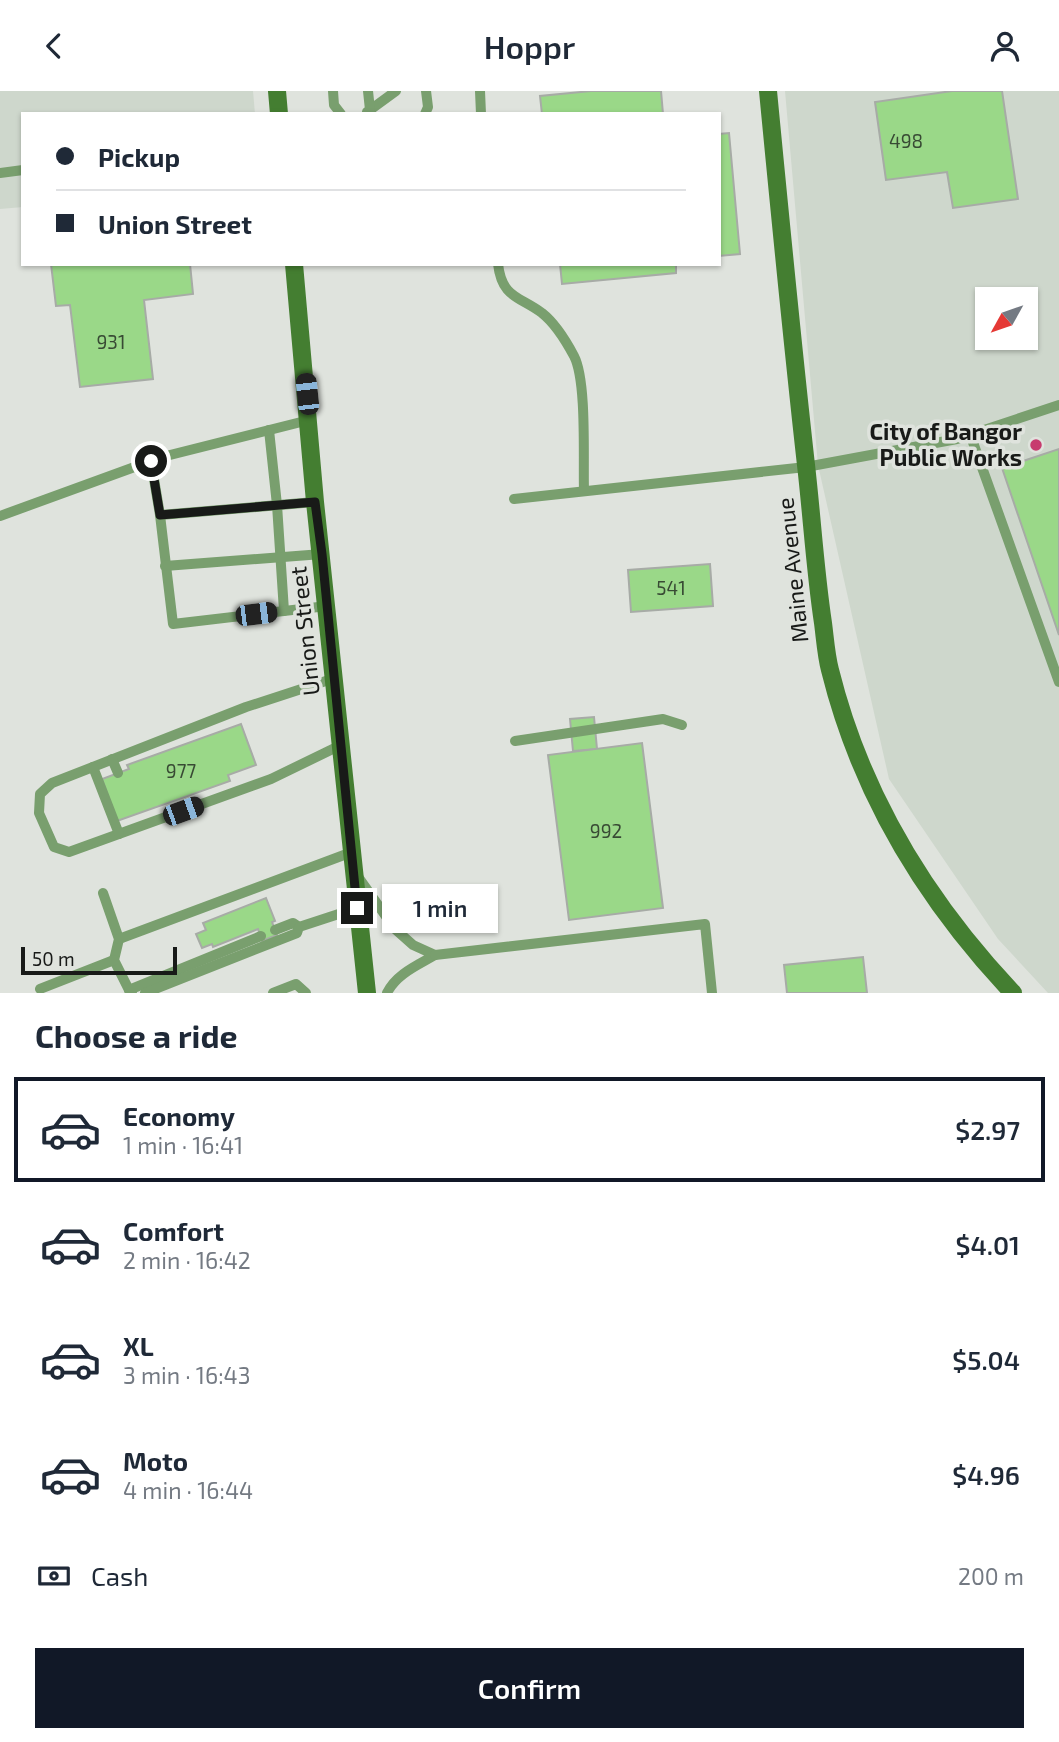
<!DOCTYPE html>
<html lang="en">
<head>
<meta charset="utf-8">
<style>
	:root { --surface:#fff; --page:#f2f2f3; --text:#1f2937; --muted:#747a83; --line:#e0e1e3; --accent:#111827 }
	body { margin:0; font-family:"Exo 2",sans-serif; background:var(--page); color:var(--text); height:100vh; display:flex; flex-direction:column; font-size:26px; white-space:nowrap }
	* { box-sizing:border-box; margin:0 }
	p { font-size:23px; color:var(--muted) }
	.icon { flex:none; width:38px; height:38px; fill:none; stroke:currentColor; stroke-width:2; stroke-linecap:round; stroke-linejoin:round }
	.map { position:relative; height:902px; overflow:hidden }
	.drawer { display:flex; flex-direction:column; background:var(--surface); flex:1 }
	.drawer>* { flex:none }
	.guide { position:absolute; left:21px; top:21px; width:700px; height:154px; border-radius:0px; box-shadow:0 2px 5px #0004; display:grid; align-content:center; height:154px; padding:0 35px; background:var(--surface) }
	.needle { width:46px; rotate:230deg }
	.fabs { position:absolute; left:975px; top:196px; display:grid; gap:14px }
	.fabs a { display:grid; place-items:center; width:63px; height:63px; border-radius:0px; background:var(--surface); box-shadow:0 2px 5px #0004; font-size:35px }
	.scale { position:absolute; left:21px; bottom:18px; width:156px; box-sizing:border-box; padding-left:7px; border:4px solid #181a18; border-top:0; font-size:19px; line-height:24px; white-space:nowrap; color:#181a18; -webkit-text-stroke:5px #dfe3dd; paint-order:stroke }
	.end { position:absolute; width:32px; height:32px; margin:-16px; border:9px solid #181a18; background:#fff; box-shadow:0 0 0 4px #fff }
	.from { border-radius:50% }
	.bubble { position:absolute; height:49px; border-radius:0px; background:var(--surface); box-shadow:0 2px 5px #0004; font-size:23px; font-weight:600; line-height:49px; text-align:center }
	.car { position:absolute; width:21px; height:42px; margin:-21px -10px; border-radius:9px; box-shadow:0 0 5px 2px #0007; background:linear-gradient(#222 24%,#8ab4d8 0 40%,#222 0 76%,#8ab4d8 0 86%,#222 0) }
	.guide b { display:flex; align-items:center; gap:24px; height:66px; font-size:26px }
	.guide b+b { border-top:2px solid var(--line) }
	.guide i { width:18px; height:18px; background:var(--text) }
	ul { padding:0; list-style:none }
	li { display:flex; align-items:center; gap:21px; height:105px; margin:0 14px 10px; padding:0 21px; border:4px solid transparent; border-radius:0px }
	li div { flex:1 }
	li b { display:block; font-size:26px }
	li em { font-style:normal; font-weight:600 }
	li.on { border-color:var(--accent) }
	li>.icon { width:63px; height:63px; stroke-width:1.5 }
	h2 { padding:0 35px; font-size:32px; line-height:84px }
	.pay { display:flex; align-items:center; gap:18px; height:77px; padding:0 35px; font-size:26px }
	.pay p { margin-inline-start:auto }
	.button { display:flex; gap:14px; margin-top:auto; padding:14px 35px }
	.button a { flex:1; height:80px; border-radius:0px; background:var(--accent); color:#fff; font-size:28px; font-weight:600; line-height:80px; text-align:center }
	header { display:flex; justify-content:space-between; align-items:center; height:91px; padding:0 35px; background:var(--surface); font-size:32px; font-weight:600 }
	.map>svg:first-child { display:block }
</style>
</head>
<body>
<header><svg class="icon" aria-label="back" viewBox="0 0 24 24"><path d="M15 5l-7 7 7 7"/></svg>Hoppr<svg class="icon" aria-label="person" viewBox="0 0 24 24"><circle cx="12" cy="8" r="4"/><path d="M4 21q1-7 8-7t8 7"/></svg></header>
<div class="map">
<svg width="1059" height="902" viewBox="0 0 1059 902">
	<rect width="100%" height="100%" fill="#dfe3dd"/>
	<g fill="#ced7cc" fill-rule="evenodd">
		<polygon points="0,0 253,0 255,23 23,23 23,116 0,118"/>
		<path d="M 785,0 L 1059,0 L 1059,902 L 1048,902 L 998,848 L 889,688 L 818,374 ZM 987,208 L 1026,208 L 1026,247 L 987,247 Z"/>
	</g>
	<g fill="#9ad888" stroke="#a7aba6" stroke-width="2">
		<polygon points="591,0 661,0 663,23 542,23 540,5"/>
		<polygon points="952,0 1002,0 1018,108 953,117 947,81 886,89 875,11"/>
		<polygon points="729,42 740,163 719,165 719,43"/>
		<polygon points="51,173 190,173 193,203 144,209 153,288 80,296 70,214 56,215"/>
		<polygon points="560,173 676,173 676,182 562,193"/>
		<polygon points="1059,358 1059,544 1002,377"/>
		<polygon points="710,473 713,515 631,521 628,479"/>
		<polygon points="594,626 597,658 573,660 570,628"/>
		<polygon points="241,633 256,674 228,684 230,690 117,730 102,688 129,678 127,674"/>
		<polygon points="642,652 663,817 569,829 548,664"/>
		<polygon points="266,807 275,830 272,831 277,844 262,850 258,838 213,856 212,853 202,857 196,843 206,839 203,832"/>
		<polygon points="863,866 867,902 787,902 784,874"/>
	</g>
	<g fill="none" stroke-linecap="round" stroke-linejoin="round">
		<g stroke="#799f6e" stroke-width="10">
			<polyline points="333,0 334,14 341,23"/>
			<polyline points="480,0 481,23"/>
			<polyline points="370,19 396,0"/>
			<polyline points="367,21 370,19 368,0"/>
			<polyline points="425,23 428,16 426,0"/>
			<polyline points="0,82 23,79"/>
			<path d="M 498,173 C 502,207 519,205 542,222 C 556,233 566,250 574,265 C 587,290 583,368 584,400"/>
			<polyline points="269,339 277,414 284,520"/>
			<polyline points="970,343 1059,591"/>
			<polyline points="151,370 160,424 173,533 327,515"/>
			<polyline points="514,408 806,376 957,348 1059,314"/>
			<polyline points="160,424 315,411"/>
			<polyline points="0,425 162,366 309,329"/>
			<polyline points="165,475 322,463"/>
			<polyline points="335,587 246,616 52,692 40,703 39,722 54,756 69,761 271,688 341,654"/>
			<polyline points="515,650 663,628 682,634"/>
			<polyline points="112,668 118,682"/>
			<polyline points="93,676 119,743"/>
			<path d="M 356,783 L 395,838 L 413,854 L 435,864 C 418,874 396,883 387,902"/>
			<polyline points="103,802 119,848 114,869 129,899 132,902"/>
			<polyline points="275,839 293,832 299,836"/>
			<polyline points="119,848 352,761"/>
			<polyline points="435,864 705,833 712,902"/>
			<polyline points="40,898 114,869"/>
			<polyline points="129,899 261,845"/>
			<polyline points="145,902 297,842 299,836 357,817"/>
			<polyline points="273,902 296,893 306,902"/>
		</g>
		<g stroke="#447e31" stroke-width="18">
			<polyline points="277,0 279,23"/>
			<path d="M 768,0 C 780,125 792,249 806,374 C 812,426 815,479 823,532 C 825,547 826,564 830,579 C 861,704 925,809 1013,902"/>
			<polyline points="294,173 315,411 367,902"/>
		</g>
	</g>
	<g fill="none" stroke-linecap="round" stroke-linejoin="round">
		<polyline stroke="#181a18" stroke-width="9" points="151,370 160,424 315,411 322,463 357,817"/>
	</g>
	<circle fill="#c73b6e" stroke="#dfe3dd" stroke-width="2.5" cx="1036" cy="354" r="7"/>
	<g text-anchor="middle" stroke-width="7" stroke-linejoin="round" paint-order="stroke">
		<g font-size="19" fill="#384a34">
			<text x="906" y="57">498</text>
			<text x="111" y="258">931</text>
			<text x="671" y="504">541</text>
			<text x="181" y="687">977</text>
			<text x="606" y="747">992</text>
		</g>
		<g font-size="23" font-weight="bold" fill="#181a18" stroke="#dfe3dd" text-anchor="end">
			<text x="1022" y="349">City of Bangor<tspan x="1022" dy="26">Public Works</tspan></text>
		</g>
		<g font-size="23" fill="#181a18" stroke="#dfe3dd">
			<text transform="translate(793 479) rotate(-96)" y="8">Maine Avenue</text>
			<text transform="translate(305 540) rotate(-96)" y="8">Union Street</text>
		</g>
	</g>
</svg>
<div class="fabs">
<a><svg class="needle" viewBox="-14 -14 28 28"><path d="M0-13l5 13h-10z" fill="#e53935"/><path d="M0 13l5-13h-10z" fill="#747a83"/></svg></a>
</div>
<div class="scale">50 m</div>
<i class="end from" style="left:151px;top:370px"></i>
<i class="end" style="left:357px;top:817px"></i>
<div class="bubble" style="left:382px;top:793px;width:116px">1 min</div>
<i class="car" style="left:307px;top:303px;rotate:354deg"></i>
<i class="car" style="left:256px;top:523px;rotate:83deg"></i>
<i class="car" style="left:183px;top:720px;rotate:70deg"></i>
<div class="guide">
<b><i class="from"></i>Pickup</b>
<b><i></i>Union Street</b>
</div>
</div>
<section class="drawer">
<h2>Choose a ride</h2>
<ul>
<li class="on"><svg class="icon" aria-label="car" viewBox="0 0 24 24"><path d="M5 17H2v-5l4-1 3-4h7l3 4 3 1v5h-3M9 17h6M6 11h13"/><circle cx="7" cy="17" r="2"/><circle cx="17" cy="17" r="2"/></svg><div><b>Economy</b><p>1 min · 16:41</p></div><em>$2.97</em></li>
<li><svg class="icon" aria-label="car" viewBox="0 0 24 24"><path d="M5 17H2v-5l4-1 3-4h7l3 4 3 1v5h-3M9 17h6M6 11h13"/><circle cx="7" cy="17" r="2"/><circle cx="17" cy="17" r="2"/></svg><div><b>Comfort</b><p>2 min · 16:42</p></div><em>$4.01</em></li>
<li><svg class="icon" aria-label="car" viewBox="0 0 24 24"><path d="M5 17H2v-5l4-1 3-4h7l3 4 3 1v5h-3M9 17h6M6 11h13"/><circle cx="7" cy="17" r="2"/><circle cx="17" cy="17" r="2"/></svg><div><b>XL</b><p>3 min · 16:43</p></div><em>$5.04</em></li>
<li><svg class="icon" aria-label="car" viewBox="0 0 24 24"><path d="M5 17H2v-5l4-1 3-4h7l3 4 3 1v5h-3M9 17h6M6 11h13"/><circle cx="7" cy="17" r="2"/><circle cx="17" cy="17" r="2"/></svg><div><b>Moto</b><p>4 min · 16:44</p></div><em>$4.96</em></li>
</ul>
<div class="pay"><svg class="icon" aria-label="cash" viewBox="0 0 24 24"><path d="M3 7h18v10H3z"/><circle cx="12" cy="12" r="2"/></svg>Cash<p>200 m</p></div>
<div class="button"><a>Confirm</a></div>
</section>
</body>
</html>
